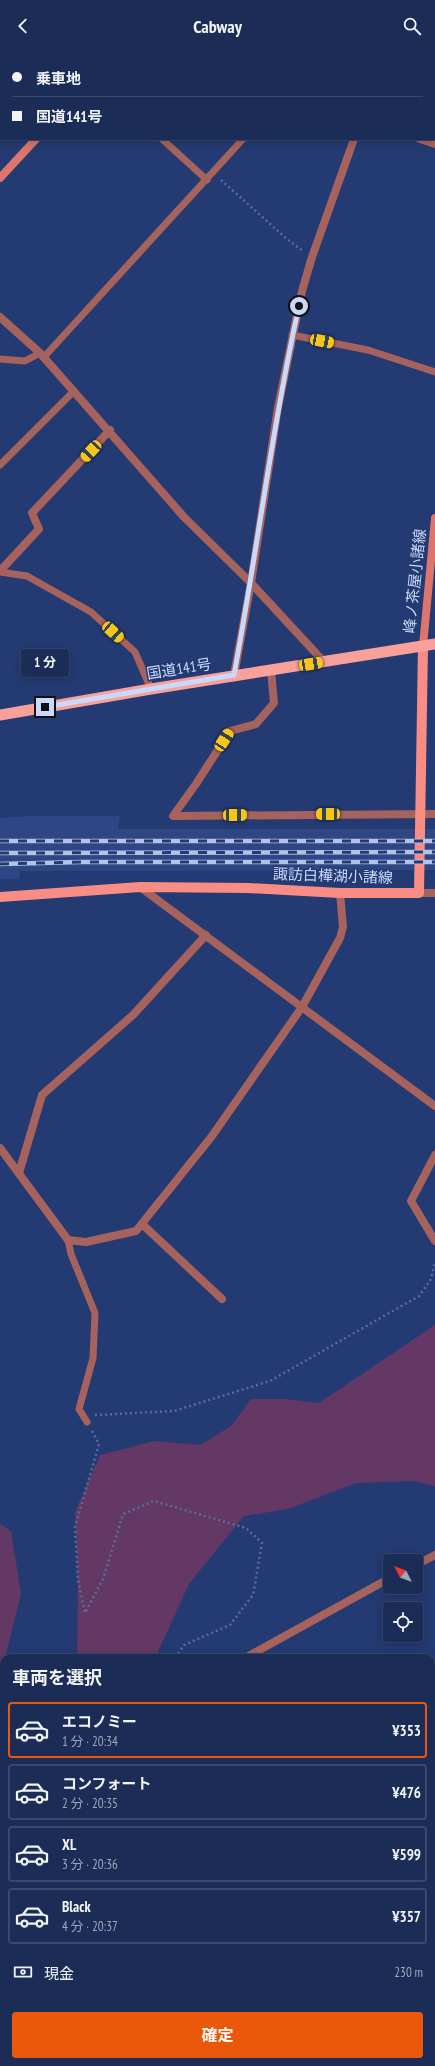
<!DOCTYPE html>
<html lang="ja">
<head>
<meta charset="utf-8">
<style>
	:root { --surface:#1b2c56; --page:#24345c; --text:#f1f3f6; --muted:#a0a7b9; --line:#39486c; --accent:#ea580c }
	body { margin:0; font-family:"PT Sans Narrow","Noto Sans JP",sans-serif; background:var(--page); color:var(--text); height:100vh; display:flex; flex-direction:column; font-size:15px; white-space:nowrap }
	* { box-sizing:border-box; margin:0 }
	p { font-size:13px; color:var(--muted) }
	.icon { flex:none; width:22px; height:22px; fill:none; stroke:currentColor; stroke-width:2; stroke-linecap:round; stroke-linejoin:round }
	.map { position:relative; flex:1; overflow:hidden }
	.drawer { position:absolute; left:0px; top:1602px; width:435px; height:412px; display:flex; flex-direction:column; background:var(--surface); border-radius:12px 12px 0 0; box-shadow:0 2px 10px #0003,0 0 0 1px var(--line) }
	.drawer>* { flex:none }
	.guide { position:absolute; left:0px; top:0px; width:435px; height:88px; box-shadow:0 2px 10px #0003,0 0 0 1px var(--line); display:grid; align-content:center; height:88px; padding:0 12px; background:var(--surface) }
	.needle { width:26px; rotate:312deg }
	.tools { position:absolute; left:383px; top:1502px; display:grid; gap:8px }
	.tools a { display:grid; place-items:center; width:40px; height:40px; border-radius:4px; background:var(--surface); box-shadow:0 2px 10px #0003,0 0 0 1px var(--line); font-size:20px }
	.end { position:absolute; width:18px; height:18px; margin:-9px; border:5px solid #cad9fb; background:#111; box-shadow:0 0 0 2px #111 }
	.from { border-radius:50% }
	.bubble { position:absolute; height:28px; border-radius:4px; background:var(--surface); box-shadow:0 2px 10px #0003,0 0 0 1px var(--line); font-size:13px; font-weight:700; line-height:28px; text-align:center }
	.car { position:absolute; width:12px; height:24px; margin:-12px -6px; border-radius:5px; box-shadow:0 0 3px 1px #0007; background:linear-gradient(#f5c518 24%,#345 0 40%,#f5c518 0 76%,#345 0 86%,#f5c518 0) }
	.guide b { display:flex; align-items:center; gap:14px; height:38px; font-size:15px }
	.guide b+b { border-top:1px solid var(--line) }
	.guide i { width:10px; height:10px; background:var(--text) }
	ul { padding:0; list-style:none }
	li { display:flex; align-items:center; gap:12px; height:56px; margin:0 8px 6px; padding:0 4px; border:2px solid var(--line); border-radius:4px }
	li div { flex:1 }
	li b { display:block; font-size:15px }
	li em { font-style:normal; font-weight:700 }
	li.current { border-color:var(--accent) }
	li>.icon { width:36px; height:36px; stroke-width:1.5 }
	h2 { padding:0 12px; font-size:18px; line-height:48px }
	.pay { display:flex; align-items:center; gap:10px; height:44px; padding:0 12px; font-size:15px }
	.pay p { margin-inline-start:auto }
	.primary-button { display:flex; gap:8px; margin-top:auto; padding:8px 12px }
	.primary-button a { flex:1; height:46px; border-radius:4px; background:var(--accent); color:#fff; font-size:16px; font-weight:700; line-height:46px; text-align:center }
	header { display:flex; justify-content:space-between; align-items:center; height:52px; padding:0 12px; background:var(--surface); font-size:18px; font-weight:700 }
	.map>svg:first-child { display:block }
</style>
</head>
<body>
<header><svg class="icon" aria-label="back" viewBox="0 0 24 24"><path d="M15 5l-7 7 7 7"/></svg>Cabway<svg class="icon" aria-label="search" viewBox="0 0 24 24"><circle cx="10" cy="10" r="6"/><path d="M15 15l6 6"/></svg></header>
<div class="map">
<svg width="435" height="2014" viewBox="0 0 435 2014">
	<rect width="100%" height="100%" fill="#243a72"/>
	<polygon fill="#2e4683" points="29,764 120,764 118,777 435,777 435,818 20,819 19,827 0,827 0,766"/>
	<g fill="#633865">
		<polygon points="435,1273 435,1434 413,1429 356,1431 288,1457 244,1464 189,1532 155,1606 77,1606 78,1528 75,1460 100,1403 155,1389 200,1393 231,1374 251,1347 286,1347 319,1351"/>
		<polygon points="0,1472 11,1479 21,1542 0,1626"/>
		<polygon points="0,1717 4,1729 4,2010 55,2010 55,2014 0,2014"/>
		<polygon points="435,1866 435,2014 296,2014 292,2010 431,2010 431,1867"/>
	</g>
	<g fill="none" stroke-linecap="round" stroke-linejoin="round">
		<g stroke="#586c9d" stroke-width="2.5" stroke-dasharray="2 3" stroke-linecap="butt">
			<polyline points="409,1 410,0"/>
			<polyline points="221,128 288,188 303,199"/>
			<polyline points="95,1363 174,1359 270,1329 419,1244 431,1227 435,1210"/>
			<polyline points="92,1379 99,1392 75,1475 78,1528 85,1561 103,1527 123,1462 154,1449 246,1476 262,1491 253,1543 230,1573 184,1593 175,1606"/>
			<polyline points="103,2010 103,2014"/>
		</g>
		<g stroke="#a6635d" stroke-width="7">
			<polyline points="306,1 307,0"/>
			<polyline points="162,87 207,128"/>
			<polyline points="292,283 368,298 435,320"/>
			<polyline points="44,305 243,87"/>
			<polyline points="0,307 25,309 40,301"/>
			<polyline points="0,413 74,339"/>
			<polyline points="0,520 27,524 91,560 135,600 151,637"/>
			<polyline points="68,1188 71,1202 95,1261 93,1306 79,1357 87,1370"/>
		</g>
		<g stroke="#a6635d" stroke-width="8">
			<polyline points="275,0 276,1"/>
			<polyline points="420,87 435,92"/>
			<polyline points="0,265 40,301 184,465 251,531 324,610"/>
			<polyline points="0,519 39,477 32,461 110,378"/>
			<polyline points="271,618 274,651 256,672 230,679 196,732 173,764 435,762"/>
			<polyline points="234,623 251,531 278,355 302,239 312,205 354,87"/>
			<polyline points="140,835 435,1054"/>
			<polyline points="0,1096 68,1188 86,1190 136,1179 212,1084 302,955 340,886 343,875 340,841"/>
			<polyline points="435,1103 411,1149 435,1189"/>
			<polyline points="19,1121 42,1043 133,963 206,883"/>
			<polyline points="142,1172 222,1247"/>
			<polyline points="278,2010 282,2014"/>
		</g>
		<g stroke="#a6635d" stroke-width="8">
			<polyline points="419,841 435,841"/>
			<polyline points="416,1513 435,1503"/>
			<polyline points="245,1606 390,1526"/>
		</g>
		<g stroke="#de756d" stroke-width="8">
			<polyline points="114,1 115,0"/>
			<polyline points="0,126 36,87"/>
			<polyline points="423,594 435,466"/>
		</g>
		<polyline stroke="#f98d85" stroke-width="10" points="0,845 140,835 248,836 340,841 419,841 423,594"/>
		<polyline stroke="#f8a099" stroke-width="11" points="0,663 151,637 435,592"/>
		<defs>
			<g id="rail">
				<polyline points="0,789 435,789"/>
				<polyline points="0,801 435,800"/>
				<polyline points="0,812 81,810 435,810"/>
			</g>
		</defs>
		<use href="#rail" stroke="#b3c3e8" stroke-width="4.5"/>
		<use href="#rail" stroke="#243a72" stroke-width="3" stroke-dasharray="9" stroke-linecap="butt"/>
	</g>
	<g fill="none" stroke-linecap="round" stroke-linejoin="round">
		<path stroke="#cad9fb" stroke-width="5" d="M 45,655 L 234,623 C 257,500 272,376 299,254"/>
	</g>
	<g text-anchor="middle" stroke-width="3" stroke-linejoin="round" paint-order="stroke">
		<g font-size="15" fill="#cad9fb" stroke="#243a72">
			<text transform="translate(415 529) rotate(-84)" y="5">峰ノ茶屋小諸線</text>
			<text transform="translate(179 617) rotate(-9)" y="5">国道141号</text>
			<text transform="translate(333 824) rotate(2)" y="5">諏訪白樺湖小諸線</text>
		</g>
	</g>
</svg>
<div class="tools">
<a><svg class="needle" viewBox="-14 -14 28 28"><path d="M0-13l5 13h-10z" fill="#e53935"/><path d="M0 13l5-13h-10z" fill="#a0a7b9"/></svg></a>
<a><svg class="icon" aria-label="locate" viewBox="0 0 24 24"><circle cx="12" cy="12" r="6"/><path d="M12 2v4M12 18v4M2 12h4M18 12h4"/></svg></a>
</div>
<i class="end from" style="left:299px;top:254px"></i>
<i class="end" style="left:45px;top:655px"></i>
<div class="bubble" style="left:21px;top:597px;width:48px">1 分</div>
<i class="car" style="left:322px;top:289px;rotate:101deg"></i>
<i class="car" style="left:91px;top:399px;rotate:223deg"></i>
<i class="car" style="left:113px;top:580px;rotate:132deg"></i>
<i class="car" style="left:311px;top:612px;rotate:81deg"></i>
<i class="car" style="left:224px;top:688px;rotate:33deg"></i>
<i class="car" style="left:328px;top:762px;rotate:270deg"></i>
<i class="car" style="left:235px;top:763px;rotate:89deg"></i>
<div class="guide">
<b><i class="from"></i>乗車地</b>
<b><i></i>国道141号</b>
</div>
<section class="drawer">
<h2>車両を選択</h2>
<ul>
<li class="current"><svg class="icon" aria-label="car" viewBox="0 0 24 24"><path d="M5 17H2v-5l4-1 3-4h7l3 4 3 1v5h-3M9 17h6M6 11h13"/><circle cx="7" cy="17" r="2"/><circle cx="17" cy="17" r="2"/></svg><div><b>エコノミー</b><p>1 分 · 20:34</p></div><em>¥353</em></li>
<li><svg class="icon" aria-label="car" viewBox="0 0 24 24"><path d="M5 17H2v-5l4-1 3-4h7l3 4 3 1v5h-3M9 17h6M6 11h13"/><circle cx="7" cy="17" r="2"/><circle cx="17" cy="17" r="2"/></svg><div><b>コンフォート</b><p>2 分 · 20:35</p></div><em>¥476</em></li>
<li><svg class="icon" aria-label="car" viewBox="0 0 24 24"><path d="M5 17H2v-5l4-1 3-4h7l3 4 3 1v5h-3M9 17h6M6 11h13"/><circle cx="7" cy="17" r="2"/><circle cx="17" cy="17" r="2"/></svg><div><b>XL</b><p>3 分 · 20:36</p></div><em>¥599</em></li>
<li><svg class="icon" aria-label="car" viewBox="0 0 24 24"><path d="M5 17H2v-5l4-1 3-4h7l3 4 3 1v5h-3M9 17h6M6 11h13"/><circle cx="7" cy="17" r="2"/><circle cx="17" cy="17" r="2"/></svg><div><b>Black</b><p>4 分 · 20:37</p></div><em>¥357</em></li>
</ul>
<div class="pay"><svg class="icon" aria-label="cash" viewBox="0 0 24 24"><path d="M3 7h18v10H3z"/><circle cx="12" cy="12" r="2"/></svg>現金<p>230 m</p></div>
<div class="primary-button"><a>確定</a></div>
</section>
</div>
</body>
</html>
